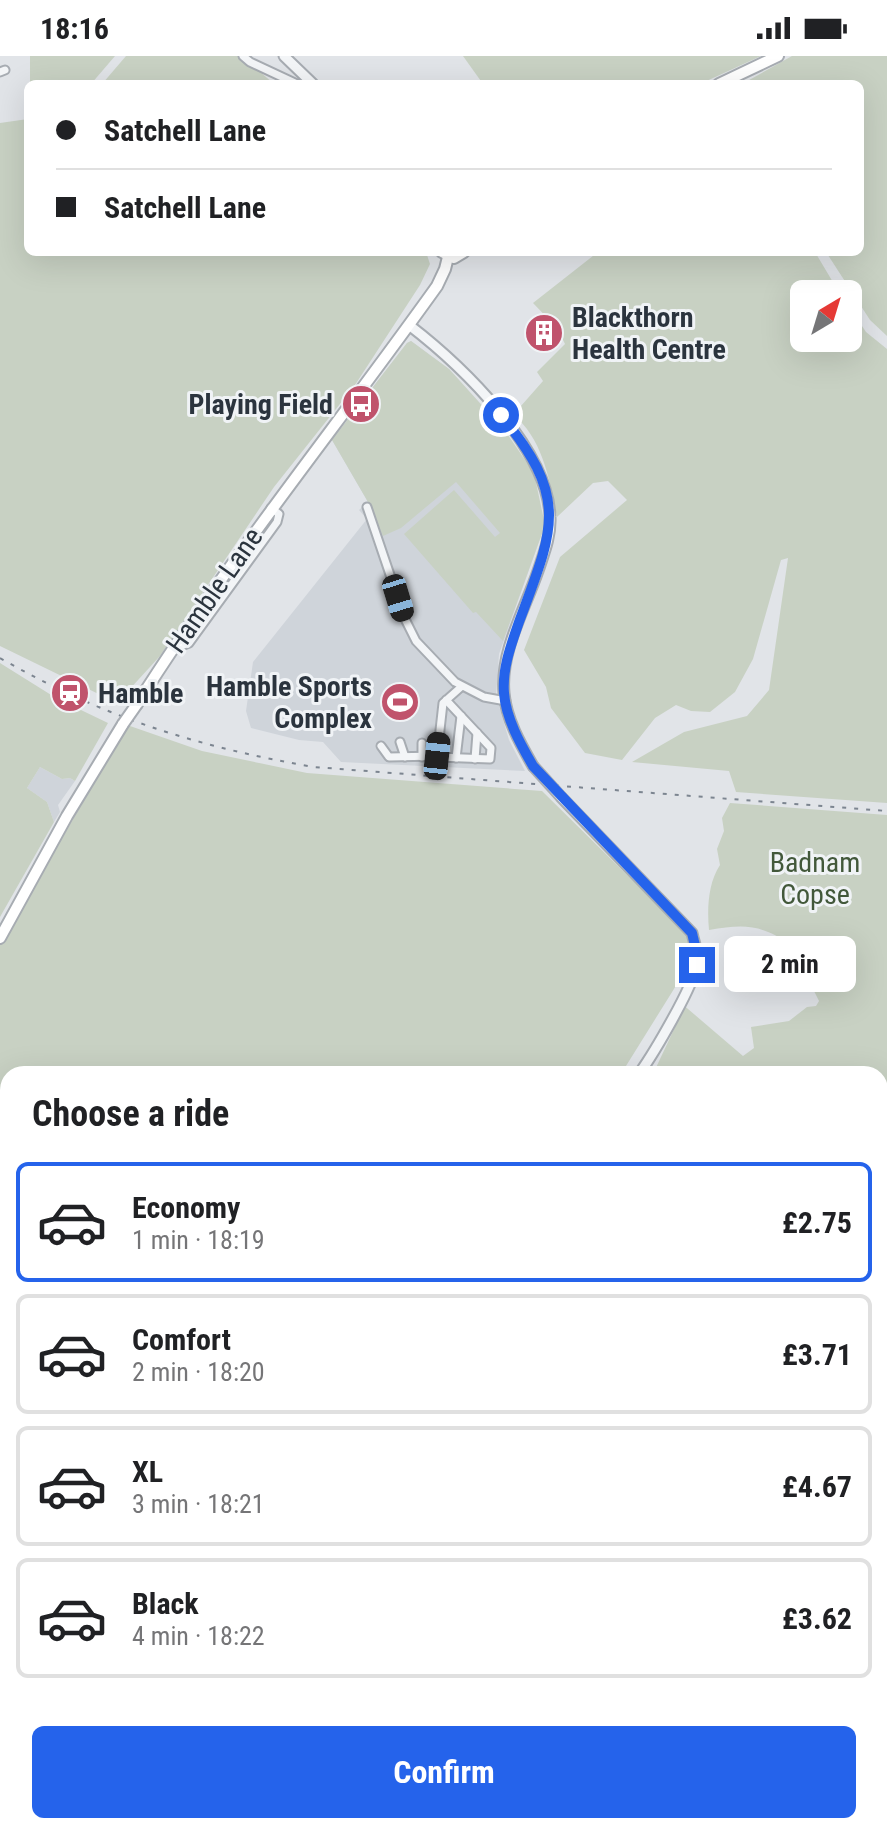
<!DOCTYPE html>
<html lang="en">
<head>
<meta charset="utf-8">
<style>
	:root { --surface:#fff; --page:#f6f6f6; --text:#202124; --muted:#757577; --line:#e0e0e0; --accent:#2563eb }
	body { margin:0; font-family:"Roboto Condensed",sans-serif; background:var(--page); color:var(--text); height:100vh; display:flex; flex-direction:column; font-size:30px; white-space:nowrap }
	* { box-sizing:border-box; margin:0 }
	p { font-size:26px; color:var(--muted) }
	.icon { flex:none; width:44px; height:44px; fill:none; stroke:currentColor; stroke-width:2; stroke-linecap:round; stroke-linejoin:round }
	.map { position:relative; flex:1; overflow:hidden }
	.panel { position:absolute; left:0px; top:1010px; width:888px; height:768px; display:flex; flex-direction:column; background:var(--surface); border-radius:24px 24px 0 0; box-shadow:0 8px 32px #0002 }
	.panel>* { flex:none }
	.guide { position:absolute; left:24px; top:24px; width:840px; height:176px; border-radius:12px; box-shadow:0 8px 32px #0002; display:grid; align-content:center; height:176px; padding:0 32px; background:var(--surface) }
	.needle { width:52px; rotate:38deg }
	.tools { position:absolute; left:790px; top:224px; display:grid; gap:16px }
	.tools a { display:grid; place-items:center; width:72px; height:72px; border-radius:12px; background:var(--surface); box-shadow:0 8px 32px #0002; font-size:40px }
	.end { position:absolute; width:36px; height:36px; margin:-18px; border:10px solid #2563eb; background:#fff; box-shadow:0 0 0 4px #fff }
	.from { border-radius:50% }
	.bubble { position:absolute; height:56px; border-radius:12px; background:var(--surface); box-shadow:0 8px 32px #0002; font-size:26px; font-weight:700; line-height:56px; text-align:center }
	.car { position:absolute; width:24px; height:48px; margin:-24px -12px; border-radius:10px; box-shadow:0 0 6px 2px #0007; background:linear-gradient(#222 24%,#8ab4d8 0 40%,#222 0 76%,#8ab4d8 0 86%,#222 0) }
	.guide b { display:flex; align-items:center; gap:28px; height:76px; font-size:30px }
	.guide b+b { border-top:2px solid var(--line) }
	.guide i { width:20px; height:20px; background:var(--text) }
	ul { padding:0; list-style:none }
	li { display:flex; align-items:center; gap:24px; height:120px; margin:0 16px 12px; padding:0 16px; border:4px solid var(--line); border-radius:12px }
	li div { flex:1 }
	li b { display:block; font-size:30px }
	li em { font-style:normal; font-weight:700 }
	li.current { border-color:var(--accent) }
	li>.icon { width:72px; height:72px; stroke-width:1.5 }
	h2 { padding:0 32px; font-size:36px; line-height:96px }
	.cta { display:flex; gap:16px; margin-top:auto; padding:16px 32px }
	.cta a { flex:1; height:92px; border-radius:12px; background:var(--accent); color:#fff; font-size:32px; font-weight:700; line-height:92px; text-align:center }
	.status { display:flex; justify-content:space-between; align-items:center; height:56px; padding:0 40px; background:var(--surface); direction:ltr }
	.status svg { height:22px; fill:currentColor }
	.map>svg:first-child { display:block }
</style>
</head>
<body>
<div class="status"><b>18:16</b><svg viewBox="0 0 49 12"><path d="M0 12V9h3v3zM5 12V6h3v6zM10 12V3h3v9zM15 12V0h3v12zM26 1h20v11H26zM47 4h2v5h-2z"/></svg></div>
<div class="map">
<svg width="887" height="1778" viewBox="0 0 887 1778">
	<rect width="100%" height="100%" fill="#e1e4e8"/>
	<g fill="#cfd4da">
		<polygon points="411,285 449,313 506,376 545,469 499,598 496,640 509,684 525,715 341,706 323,686 299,684 251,672 246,655 253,606 367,463 359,454 368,446 332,384 407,287"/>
		<polygon points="40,711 62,723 70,722 75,725 58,749 60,756 54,766 47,746 27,732"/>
	</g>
	<g fill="#c8d1c3">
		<polygon points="30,0 115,0 91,28 30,28"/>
		<polygon points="126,0 242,0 274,28 102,28"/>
		<polygon points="463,0 761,0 700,28 483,28"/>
		<polygon points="792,0 887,0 887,280 870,264 826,196 860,196 860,28 742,28"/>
		<polygon points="28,63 28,196 426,196 430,208 420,229 355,329 274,431 160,600 117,647 0,590 0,67"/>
		<path d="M 598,196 L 815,196 L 840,238 L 804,238 L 804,282 L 848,282 L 848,249 L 866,276 L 887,293 L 887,747 L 736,736 L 729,715 L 632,706 L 684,676 L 747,660 L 769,634 L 788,502 L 781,504 L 753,603 L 735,636 L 710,656 L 691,655 L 676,649 L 655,662 L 622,704 L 585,697 L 551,652 L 546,631 L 524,594 L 560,501 L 627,444 L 608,425 L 593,427 L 557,461 C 550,426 543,382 513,359 L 543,325 L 537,316 L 565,288 L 557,272 L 533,247 Z"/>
		<polygon points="411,285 449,313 506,376 534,417 545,469 503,585 476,556 473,557 404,478 454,434 495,481 500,477 456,426 401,472 383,480 368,446 332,384 407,287"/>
		<polygon points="0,607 56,642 108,667 75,725 70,722 62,723 40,711 27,732 47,746 54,766 0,861"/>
		<polygon points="130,670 202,695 307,717 542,735 689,880 693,893 692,904 621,1018 8,1018 8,1770 303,1770 299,1778 0,1778 0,888 120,683"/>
		<path d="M 730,747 L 887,759 L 887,1300 L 880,1296 L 880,1198 L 886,1190 L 880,1185 L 880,1018 L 653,1018 L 676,969 L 670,962 L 681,947 L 743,1000 L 754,992 L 751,971 L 789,965 L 807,951 L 816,950 L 819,945 L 805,917 L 789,908 L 791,889 C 761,868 744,868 709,874 C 707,853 708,827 720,809 L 717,793 L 724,775 L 722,762 Z"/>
		<polygon points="887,1550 887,1757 880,1752 880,1581"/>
		<polygon points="880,1758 887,1763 887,1778 757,1778 769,1770 880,1770"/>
	</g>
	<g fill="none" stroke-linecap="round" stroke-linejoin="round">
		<polyline stroke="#a0b4c4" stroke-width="2" points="880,1581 887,1553"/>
		<defs>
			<g id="minor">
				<polyline points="243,0 250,6 297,28"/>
				<polyline points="0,16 5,14"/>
				<polyline points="367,451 405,563 416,585 455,626 484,641 506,645"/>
				<polyline points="176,586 181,590 189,587 277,466 279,458 271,452"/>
				<polyline points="446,644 491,692 490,703 437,701 443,647 461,631"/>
				<polyline points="400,686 405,701"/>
				<polyline points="381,690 389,701 437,700"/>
				<polyline points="422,701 422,687"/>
				<polyline points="456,702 461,660"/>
				<polyline points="475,703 477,677"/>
				<polyline points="424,1770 431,1778"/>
				<polyline points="596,1770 605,1778"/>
				<polyline points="655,1770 666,1778"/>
			</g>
			<g id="tertiary">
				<polyline points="284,0 313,28"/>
				<path d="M 409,269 C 461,309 548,392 550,461 C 551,480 544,497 538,515 C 525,553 500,596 504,637 C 506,663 521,689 533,710"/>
				<path d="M 562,742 L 692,877 C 694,887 699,898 697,908 C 693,931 654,997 639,1018"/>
				<polyline points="404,1778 411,1770"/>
			</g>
			<g id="secondary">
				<polyline points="719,28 778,0"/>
				<polyline points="442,196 454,202 464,196"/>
				<path d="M 137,648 C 229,503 337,370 437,230 L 445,213 L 448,201"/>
				<polyline points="0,882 67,760 123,668"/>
			</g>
		</defs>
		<use href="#minor" stroke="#a7acb2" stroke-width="11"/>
		<use href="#tertiary" stroke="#a7acb2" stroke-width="13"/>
		<use href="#secondary" stroke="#a7acb2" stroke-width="14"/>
		<use href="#minor" stroke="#f3f5f7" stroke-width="7"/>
		<use href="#tertiary" stroke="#f3f5f7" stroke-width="9"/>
		<use href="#secondary" stroke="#fff" stroke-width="10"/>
		<path stroke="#7c8590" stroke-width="2" stroke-dasharray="4 8" stroke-linecap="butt" d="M 0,602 C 103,661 197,691 314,711 L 887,755"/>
		<defs>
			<polyline id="tertiary-bridge" points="533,710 562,742"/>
			<polyline id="secondary-bridge" points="123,668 137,648"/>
		</defs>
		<use href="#tertiary-bridge" stroke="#a7acb2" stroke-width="13" stroke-linecap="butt"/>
		<use href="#secondary-bridge" stroke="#a7acb2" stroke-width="14" stroke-linecap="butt"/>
		<use href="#tertiary-bridge" stroke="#f3f5f7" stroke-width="9"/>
		<use href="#secondary-bridge" stroke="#fff" stroke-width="10"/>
	</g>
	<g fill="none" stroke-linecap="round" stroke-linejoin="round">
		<path stroke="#2563eb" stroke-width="10" d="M 501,359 C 570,443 554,472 519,566 C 511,589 502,613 504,637 C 506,663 521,689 533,710 L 692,877 L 697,898 L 697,909"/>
	</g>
	<defs>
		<symbol id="building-disc" viewBox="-11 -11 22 22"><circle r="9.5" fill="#c0536c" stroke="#f0f3f6"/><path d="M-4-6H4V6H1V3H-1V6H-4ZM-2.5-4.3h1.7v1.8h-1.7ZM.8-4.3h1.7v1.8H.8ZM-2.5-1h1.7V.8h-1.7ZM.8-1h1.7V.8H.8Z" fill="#fff"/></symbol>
		<symbol id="bus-disc" viewBox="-11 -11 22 22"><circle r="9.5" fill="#c0536c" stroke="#f0f3f6"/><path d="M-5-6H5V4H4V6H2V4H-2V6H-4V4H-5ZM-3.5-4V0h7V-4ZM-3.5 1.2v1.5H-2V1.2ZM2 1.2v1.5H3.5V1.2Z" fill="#fff"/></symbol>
		<symbol id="station-disc" viewBox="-11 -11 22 22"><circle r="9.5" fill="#c0536c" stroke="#f0f3f6"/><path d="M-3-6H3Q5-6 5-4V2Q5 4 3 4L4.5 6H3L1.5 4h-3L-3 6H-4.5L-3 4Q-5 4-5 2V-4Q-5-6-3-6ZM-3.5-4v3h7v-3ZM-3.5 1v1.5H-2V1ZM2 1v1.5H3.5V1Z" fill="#fff"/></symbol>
		<symbol id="stadium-disc" viewBox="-11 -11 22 22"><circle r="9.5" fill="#c0536c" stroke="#f0f3f6"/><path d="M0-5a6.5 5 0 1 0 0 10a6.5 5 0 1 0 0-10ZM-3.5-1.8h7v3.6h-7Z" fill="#fff"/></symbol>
	</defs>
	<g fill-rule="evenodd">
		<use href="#building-disc" x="522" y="255" width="44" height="44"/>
		<use href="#bus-disc" x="339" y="326" width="44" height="44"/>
		<use href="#station-disc" x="48" y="615" width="44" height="44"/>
		<use href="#stadium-disc" x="378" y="624" width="44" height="44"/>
	</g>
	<g text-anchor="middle" stroke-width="6" stroke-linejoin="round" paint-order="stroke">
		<g font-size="28" font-weight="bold" fill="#2b343e" stroke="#f0f3f6" text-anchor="start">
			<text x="572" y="271">Blackthorn<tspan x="572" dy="32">Health Centre</tspan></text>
			<text x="333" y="358" text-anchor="end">Playing Field</text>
			<text x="372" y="640" text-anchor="end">Hamble Sports<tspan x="372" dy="32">Complex</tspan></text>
			<text x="98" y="647">Hamble</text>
		</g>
		<g font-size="28" fill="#2b343e" stroke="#f0f3f6">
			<text transform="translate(214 534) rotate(-55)" y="10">Hamble Lane</text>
		</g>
		<g font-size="28" fill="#42583a" stroke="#f0f3f6">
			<text x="815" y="816">Badnam<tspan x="815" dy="32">Copse</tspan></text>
		</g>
	</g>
</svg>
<div class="tools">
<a><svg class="needle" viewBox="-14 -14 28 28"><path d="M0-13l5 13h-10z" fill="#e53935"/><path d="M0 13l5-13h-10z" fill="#757577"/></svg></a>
</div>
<i class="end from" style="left:501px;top:359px"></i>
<i class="end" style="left:697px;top:909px"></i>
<div class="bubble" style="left:724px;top:880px;width:132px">2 min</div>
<i class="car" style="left:398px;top:542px;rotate:163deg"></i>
<i class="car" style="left:437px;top:700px;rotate:6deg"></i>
<div class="guide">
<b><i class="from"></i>Satchell Lane</b>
<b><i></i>Satchell Lane</b>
</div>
<section class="panel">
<h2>Choose a ride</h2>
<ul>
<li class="current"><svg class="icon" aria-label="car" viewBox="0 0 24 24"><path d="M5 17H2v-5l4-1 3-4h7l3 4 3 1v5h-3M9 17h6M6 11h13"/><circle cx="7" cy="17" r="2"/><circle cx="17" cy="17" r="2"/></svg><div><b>Economy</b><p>1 min · 18:19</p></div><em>£2.75</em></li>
<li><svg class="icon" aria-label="car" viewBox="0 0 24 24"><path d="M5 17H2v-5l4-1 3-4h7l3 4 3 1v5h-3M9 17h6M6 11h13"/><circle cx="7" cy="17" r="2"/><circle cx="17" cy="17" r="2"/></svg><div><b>Comfort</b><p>2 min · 18:20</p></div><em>£3.71</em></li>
<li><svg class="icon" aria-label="car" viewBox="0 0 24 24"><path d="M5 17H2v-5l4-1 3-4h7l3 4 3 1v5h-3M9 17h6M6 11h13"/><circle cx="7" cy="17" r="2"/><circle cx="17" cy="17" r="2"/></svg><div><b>XL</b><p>3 min · 18:21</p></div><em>£4.67</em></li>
<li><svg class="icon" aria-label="car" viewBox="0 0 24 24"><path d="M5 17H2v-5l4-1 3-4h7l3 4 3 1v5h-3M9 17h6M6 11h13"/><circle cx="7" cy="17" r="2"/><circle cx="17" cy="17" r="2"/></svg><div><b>Black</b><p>4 min · 18:22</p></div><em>£3.62</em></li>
</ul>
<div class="cta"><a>Confirm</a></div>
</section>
</div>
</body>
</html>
